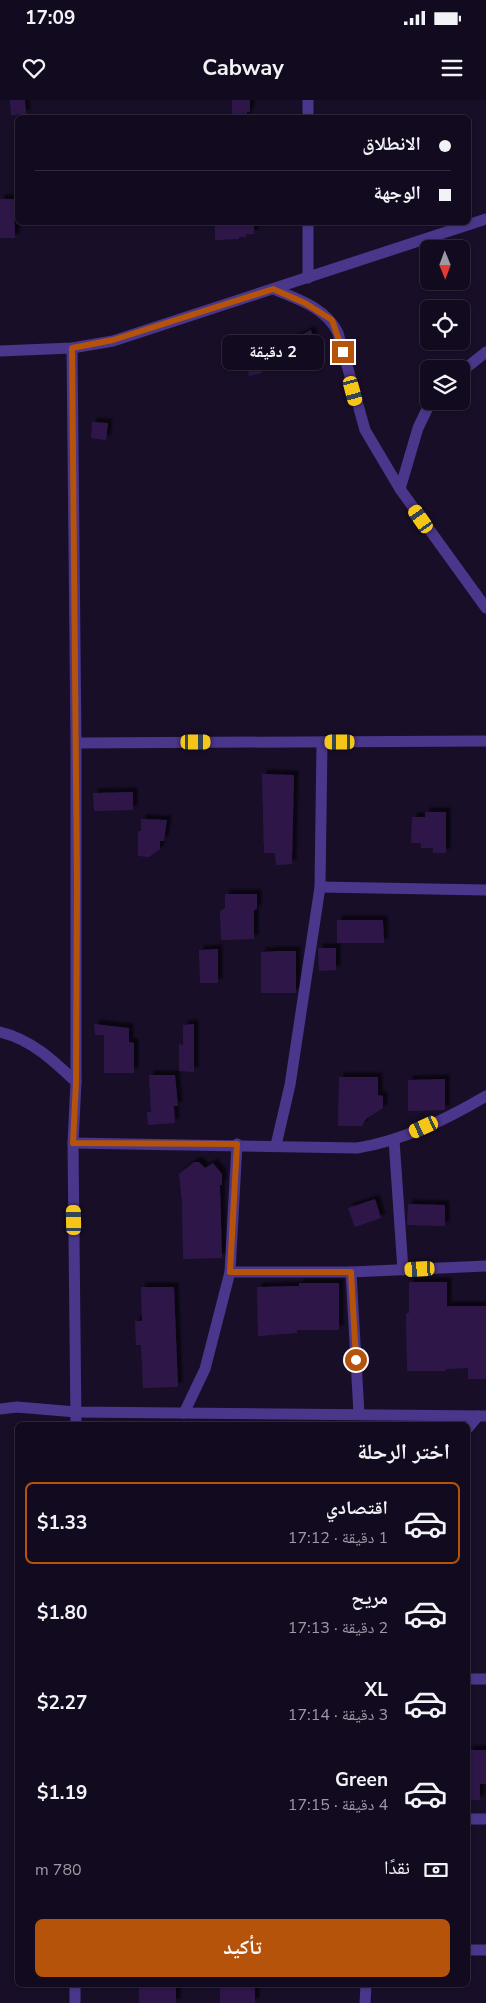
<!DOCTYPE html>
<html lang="ar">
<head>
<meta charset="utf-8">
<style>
	:root { --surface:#120a1e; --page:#1f182b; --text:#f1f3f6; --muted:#9c9aa4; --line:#312b3c; --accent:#b45309 }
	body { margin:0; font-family:"Nunito Sans","Noto Naskh Arabic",sans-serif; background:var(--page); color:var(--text); direction:rtl; height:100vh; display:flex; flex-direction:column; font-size:19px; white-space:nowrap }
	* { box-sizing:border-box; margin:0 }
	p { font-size:16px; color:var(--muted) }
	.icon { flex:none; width:28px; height:28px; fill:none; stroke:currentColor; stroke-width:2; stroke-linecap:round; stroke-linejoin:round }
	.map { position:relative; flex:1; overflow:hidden; direction:ltr }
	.panel { position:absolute; left:15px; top:1322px; width:455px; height:565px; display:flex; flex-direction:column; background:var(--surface); border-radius:8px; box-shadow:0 1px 4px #0004,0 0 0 1px var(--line); direction:rtl }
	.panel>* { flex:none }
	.top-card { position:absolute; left:15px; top:15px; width:456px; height:110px; border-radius:8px; box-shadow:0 1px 4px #0004,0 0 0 1px var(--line); direction:rtl; display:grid; align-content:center; height:110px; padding:0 20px; background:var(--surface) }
	.needle { width:32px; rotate:179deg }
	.tools { position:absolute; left:420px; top:140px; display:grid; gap:10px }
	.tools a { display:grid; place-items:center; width:50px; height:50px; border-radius:8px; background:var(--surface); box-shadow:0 1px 4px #0004,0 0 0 1px var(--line); font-size:25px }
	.end { position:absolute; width:22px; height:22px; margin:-11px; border:6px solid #b45309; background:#fff; box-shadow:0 0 0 2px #fff }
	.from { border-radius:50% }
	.bubble { position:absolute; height:35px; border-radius:8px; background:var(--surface); box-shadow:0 1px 4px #0004,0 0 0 1px var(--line); font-size:16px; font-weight:700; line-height:35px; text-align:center; direction:rtl }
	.car { position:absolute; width:15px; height:30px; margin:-15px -8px; border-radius:6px; box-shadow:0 0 4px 1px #0007; background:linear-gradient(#f5c518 24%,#345 0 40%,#f5c518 0 76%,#345 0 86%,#f5c518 0) }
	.top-card b { display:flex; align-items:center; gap:18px; height:48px; font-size:19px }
	.top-card b+b { border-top:1px solid var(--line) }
	.top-card i { width:12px; height:12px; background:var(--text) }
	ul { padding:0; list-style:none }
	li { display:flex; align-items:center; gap:15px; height:82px; margin:0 10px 8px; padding:0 10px; border:2px solid transparent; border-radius:8px }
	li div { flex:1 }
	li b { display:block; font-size:19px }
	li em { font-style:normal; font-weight:700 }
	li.current { border-color:var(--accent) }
	li>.icon { width:45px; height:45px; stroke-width:1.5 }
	h2 { padding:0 20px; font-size:22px; line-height:60px }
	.pay { display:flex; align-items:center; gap:12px; height:55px; padding:0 20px; font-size:19px }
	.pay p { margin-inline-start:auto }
	.cta { display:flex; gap:10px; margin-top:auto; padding:10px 20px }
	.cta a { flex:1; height:58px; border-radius:8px; background:var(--accent); color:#fff; font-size:20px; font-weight:700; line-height:58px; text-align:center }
	.status { display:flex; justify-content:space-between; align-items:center; height:35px; padding:0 25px; background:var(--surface); direction:ltr }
	.status svg { height:14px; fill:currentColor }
	header { display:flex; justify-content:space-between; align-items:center; height:65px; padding:0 20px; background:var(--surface); font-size:22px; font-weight:700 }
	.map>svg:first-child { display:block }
</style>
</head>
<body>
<div class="status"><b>17:09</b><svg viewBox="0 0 49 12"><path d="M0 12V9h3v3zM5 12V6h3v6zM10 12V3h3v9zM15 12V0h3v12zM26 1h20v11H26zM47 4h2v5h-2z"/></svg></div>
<header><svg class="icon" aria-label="menu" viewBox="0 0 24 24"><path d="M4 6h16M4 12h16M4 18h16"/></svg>Cabway<svg class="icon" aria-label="heart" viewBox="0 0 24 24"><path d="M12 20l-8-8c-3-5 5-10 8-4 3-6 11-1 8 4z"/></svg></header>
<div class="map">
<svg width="486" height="1903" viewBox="0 0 486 1903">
	<defs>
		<filter id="shadow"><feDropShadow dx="4.5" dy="-4.5" stdDeviation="1" flood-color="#0009"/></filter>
	</defs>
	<rect width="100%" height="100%" fill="#180e28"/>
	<g fill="#2d194a" filter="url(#shadow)">
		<polygon points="10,0 25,0 26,14 11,15"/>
		<polygon points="232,0 250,0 250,12 247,12 247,18 232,18"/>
		<polygon points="0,99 14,99 15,138 0,138"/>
		<polygon points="215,122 254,122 254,134 246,134 246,137 239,137 239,139 215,140"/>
		<polygon points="311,230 315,248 297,251 292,239"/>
		<polygon points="257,254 266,254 267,269 262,269 262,273 249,276 245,257"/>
		<polygon points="92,322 108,323 106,340 91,338"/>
		<polygon points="262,674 294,675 292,764 276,765 275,753 264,753"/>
		<polygon points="133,692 133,710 94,711 93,693"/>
		<polygon points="425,712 446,712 446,753 433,753 433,748 421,748 421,743 411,743 412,717 425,717"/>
		<polygon points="141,719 167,720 164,741 160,741 160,749 149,757 138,756 138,731 141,731"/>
		<polygon points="225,794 257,794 257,809 254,810 254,839 221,840 220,811 225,808"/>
		<polygon points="337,820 383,820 384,843 337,843"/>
		<polygon points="318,848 336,848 336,870 319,871"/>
		<polygon points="218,849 218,883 200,883 199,850"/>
		<polygon points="280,851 296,851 296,893 261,893 261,852"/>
		<polygon points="94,924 129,928 129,942 134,943 134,973 104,973 104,935 95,935"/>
		<polygon points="194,924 194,972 179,971 179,944 183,945 183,925"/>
		<polygon points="149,975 175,975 178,1006 174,1006 175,1023 148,1025 147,1012 151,1012"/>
		<polygon points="339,977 378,977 378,995 383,996 383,1008 366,1019 362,1026 338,1026"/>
		<polygon points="445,979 445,1010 408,1011 408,980"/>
		<polygon points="194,1062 199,1062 205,1068 213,1063 222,1074 222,1085 220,1085 222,1158 183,1159 182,1101 179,1074"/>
		<polygon points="375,1099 381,1118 355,1127 348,1108"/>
		<polygon points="408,1104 445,1105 445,1126 407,1125"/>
		<polygon points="409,1182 447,1182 447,1206 486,1206 486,1279 468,1279 468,1268 446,1269 446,1271 407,1271 406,1213 409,1213"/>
		<polygon points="299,1183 339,1183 339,1230 297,1230 297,1233 258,1236 257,1187 299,1186"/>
		<polygon points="141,1187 174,1187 178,1287 143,1288 141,1245 136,1245 135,1221 142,1221"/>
		<polygon points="468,1650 486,1650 486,1684 480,1684 480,1700 468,1700"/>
		<rect x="139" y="1885" width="37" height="18"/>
		<rect x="220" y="1885" width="35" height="18"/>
	</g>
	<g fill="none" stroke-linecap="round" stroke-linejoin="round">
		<g stroke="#4a368a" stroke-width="11">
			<polyline points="308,0 308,18"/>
			<polyline points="308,122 308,178"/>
			<path d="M 273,189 C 298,199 326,208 338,233 L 365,330 L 400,389 L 486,508"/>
			<polyline points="72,248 76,643 76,982 73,1043 76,1325"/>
			<polyline points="0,251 72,248 113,241 486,119"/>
			<polyline points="461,272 486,252"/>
			<polyline points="400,389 418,328 431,301"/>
			<polyline points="76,643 486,641"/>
			<polyline points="320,787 486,790"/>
			<path d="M 0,932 C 31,939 54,961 76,982"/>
			<polyline points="394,1040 403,1170"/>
			<path d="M 73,1043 L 357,1048 C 403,1041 447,1019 486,996"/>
			<polyline points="276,1045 290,985 320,787 322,642"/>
			<polyline points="230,1172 351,1172 486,1166"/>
			<polyline points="351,1172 359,1314"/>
			<polyline points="0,1309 17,1307 76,1312 486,1316"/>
			<polyline points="184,1313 205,1269 230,1172 237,1044"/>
			<polyline points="468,1328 478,1316"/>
			<polyline points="468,1579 486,1579"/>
			<polyline points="468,1719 486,1719"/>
			<polyline points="468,1850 486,1850"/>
			<polyline points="75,1903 75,1885"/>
			<polyline points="365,1903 366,1885"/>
		</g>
	</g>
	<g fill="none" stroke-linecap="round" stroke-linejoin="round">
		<polyline stroke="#b45309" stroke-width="6" points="343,252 332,220 305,203 273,189 113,240 72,248 77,784 76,982 73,1043 237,1044 230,1172 351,1172 356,1260"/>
	</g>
</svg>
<div class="tools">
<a><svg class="needle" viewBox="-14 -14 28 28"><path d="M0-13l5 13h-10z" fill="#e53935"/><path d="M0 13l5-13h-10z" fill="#9c9aa4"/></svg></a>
<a><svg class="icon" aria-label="locate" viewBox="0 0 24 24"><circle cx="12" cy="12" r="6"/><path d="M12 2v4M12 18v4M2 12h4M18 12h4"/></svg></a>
<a><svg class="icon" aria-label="layers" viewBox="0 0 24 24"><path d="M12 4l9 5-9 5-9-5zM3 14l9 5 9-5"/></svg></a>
</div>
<i class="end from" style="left:356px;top:1260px"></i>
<i class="end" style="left:343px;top:252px"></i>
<div class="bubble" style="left:222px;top:235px;width:102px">2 دقيقة</div>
<i class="car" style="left:353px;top:291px;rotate:165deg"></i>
<i class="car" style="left:421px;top:419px;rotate:325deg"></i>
<i class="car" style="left:196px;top:642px;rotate:90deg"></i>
<i class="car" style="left:340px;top:642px;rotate:270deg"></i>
<i class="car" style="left:424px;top:1027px;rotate:245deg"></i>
<i class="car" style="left:74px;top:1120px;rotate:359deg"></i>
<i class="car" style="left:420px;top:1169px;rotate:267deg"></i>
<div class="top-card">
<b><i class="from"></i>الانطلاق</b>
<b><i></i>الوجهة</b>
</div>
<section class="panel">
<h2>اختر الرحلة</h2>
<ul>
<li class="current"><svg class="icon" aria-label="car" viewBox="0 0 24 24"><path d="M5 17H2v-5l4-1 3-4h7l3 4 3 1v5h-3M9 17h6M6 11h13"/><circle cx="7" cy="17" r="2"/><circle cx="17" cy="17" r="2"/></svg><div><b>اقتصادي</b><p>1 دقيقة · 17:12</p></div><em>$1.33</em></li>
<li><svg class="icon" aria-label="car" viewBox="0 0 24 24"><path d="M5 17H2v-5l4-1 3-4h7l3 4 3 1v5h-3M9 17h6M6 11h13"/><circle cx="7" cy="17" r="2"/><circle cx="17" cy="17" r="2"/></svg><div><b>مريح</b><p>2 دقيقة · 17:13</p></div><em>$1.80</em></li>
<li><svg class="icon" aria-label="car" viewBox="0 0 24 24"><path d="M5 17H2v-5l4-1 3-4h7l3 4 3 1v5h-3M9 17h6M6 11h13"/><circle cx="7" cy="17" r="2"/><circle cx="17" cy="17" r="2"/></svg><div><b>XL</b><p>3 دقيقة · 17:14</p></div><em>$2.27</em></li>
<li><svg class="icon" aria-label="car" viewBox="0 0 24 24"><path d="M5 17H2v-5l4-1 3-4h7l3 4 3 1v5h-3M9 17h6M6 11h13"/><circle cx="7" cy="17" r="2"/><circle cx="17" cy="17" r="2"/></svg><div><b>Green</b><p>4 دقيقة · 17:15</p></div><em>$1.19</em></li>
</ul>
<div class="pay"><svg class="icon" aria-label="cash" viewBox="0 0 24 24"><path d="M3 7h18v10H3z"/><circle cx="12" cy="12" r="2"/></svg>نقدًا<p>780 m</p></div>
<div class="cta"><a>تأكيد</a></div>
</section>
</div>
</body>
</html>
